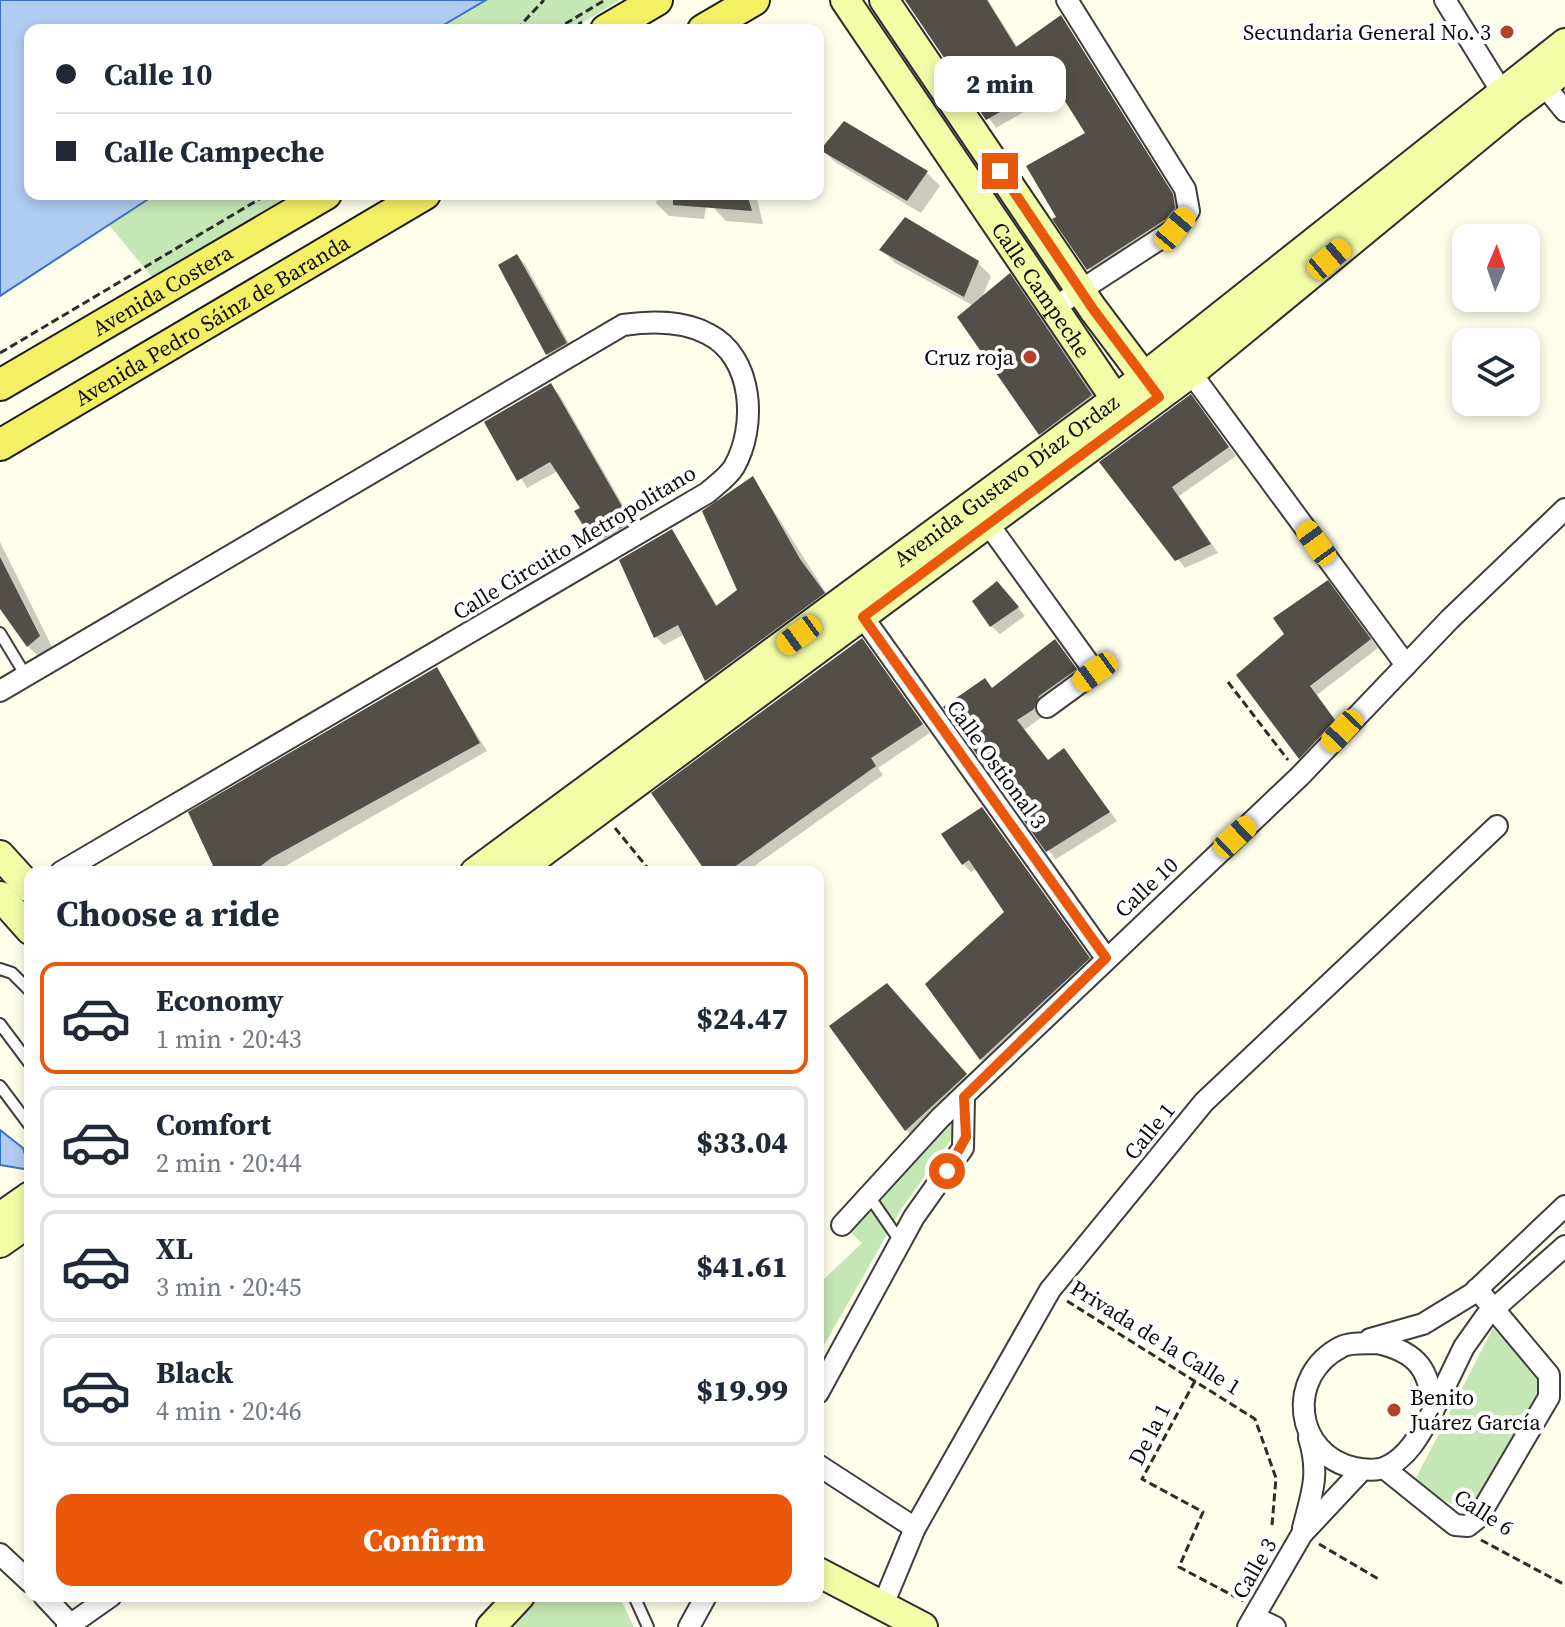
<!DOCTYPE html>
<html lang="en">
<head>
<meta charset="utf-8">
<style>
	:root { --surface:#fff; --page:#f2f2f3; --text:#1f2937; --muted:#747a83; --line:#e0e1e3; --accent:#ea580c }
	body { margin:0; font-family:"Source Serif 4",serif; background:var(--page); color:var(--text); height:100vh; display:flex; flex-direction:column; font-size:30px; white-space:nowrap }
	* { box-sizing:border-box; margin:0 }
	p { font-size:26px; color:var(--muted) }
	.icon { flex:none; width:44px; height:44px; fill:none; stroke:currentColor; stroke-width:2; stroke-linecap:round; stroke-linejoin:round }
	.map { position:relative; flex:1; overflow:hidden }
	.details { position:absolute; left:24px; top:866px; width:800px; height:736px; display:flex; flex-direction:column; background:var(--surface); border-radius:16px; box-shadow:0 4px 12px #0003 }
	.details>* { flex:none }
	.banner { position:absolute; left:24px; top:24px; width:800px; height:176px; border-radius:16px; box-shadow:0 4px 12px #0003; display:grid; align-content:center; height:176px; padding:0 32px; background:var(--surface) }
	.needle { width:52px; rotate:2deg }
	.tools { position:absolute; left:1452px; top:224px; display:grid; gap:16px }
	.tools a { display:grid; place-items:center; width:88px; height:88px; border-radius:16px; background:var(--surface); box-shadow:0 4px 12px #0003; font-size:40px }
	.end { position:absolute; width:36px; height:36px; margin:-18px; border:10px solid #ea580c; background:#fff; box-shadow:0 0 0 4px #fff }
	.from { border-radius:50% }
	.bubble { position:absolute; height:56px; border-radius:16px; background:var(--surface); box-shadow:0 4px 12px #0003; font-size:26px; font-weight:800; line-height:56px; text-align:center }
	.car { position:absolute; width:24px; height:48px; margin:-24px -12px; border-radius:10px; box-shadow:0 0 6px 2px #0007; background:linear-gradient(#f5c518 24%,#345 0 40%,#f5c518 0 76%,#345 0 86%,#f5c518 0) }
	.banner b { display:flex; align-items:center; gap:28px; height:76px; font-size:30px }
	.banner b+b { border-top:2px solid var(--line) }
	.banner i { width:20px; height:20px; background:var(--text) }
	ul { padding:0; list-style:none }
	li { display:flex; align-items:center; gap:24px; height:112px; margin:0 16px 12px; padding:0 16px; border:4px solid var(--line); border-radius:16px }
	li div { flex:1 }
	li b { display:block; font-size:30px }
	li em { font-style:normal; font-weight:800 }
	li.current { border-color:var(--accent) }
	li>.icon { width:72px; height:72px; stroke-width:1.5 }
	h2 { padding:0 32px; font-size:36px; line-height:96px }
	.button { display:flex; gap:16px; margin-top:auto; padding:16px 32px }
	.button a { flex:1; height:92px; border-radius:16px; background:var(--accent); color:#fff; font-size:32px; font-weight:800; line-height:92px; text-align:center }
	.map>svg:first-child { display:block }
</style>
</head>
<body>
<div class="map">
<svg width="1565" height="1627" viewBox="0 0 1565 1627">
	<rect width="100%" height="100%" fill="#fefeea"/>
	<g fill="#c4e7b5">
		<polygon points="468,0 620,0 570,30 420,30"/>
		<polygon points="158,194 292,194 152,277 109,225"/>
		<polygon points="955,1110 958,1130 902,1208 818,1356 818,1285 862,1243 847,1229"/>
		<polygon points="1493,1328 1546,1381 1471,1514 1413,1484"/>
		<polygon points="537,1596 619,1596 634,1627 507,1627"/>
	</g>
	<g fill="#b0ccf3" stroke="#3a71c8" stroke-width="2">
		<polygon points="0,0 486,0 435,30 30,30 30,194 156,194 0,296"/>
		<polygon points="0,1130 23,1148 30,1170 0,1165"/>
	</g>
	<g fill="#0003">
		<polygon points="907,0 988,0 1018,48 1061,18 1180,204 1183,217 1097,278 1055,219 1088,133 1060,91 996,128"/>
		<polygon points="844,124 927,173 940,186 921,213 835,162 822,149"/>
		<polygon points="659,194 708,194 704,219 669,216 656,203"/>
		<polygon points="717,194 756,194 763,224 726,221 713,207"/>
		<polygon points="882,250 978,263 991,276 981,300 1010,276 1036,303 1118,423 1067,460 1041,433 974,306 895,263"/>
		<polygon points="517,256 525,264 574,352 556,362 548,354"/>
		<polygon points="550,385 559,394 638,531 604,550 596,542 583,509 558,471 527,488 487,423"/>
		<polygon points="1199,405 1236,456 1179,496 1218,553 1185,568 1102,462"/>
		<polygon points="753,478 832,602 715,688 706,680 685,634 664,645 656,637 622,560 672,531 718,607 740,591"/>
		<polygon points="0,542 56,655 46,664 28,646 0,605"/>
		<polygon points="1336,591 1378,648 1317,695 1342,730 1308,766 1300,757 1287,635"/>
		<polygon points="1005,592 1025,616 1000,634 991,626"/>
		<polygon points="861,640 930,733 878,768 883,775 746,872 708,872"/>
		<polygon points="1055,642 1084,678 1047,705 1042,717 1024,730 1049,761 1064,751 1117,821 1056,859 1048,850 993,690"/>
		<polygon points="436,669 487,751 275,872 219,872"/>
		<polygon points="982,809 1097,967 989,1067 981,1059 1007,912 977,869 971,872 963,864"/>
		<polygon points="895,994 974,1084 914,1138 906,1130"/>
	</g>
	<g fill="#534f48">
		<polygon points="905,0 987,0 1016,47 1061,15 1173,194 1175,208 1166,219 1087,270 1052,219 1056,217 1026,166 1085,133 1053,82 986,120"/>
		<polygon points="844,121 928,171 907,201 820,150"/>
		<polygon points="673,194 747,194 752,211 673,205"/>
		<polygon points="905,217 979,261 964,297 879,250"/>
		<polygon points="517,254 567,343 546,355 498,265"/>
		<polygon points="1010,273 1092,395 1039,435 957,317"/>
		<polygon points="551,383 631,522 594,543 574,511 580,508 550,462 517,481 484,422"/>
		<polygon points="1191,394 1229,447 1172,487 1211,544 1175,561 1099,462"/>
		<polygon points="753,476 800,559 825,593 705,681 678,625 654,638 619,560 672,529 716,606 737,590 702,511"/>
		<polygon points="0,557 40,636 27,647 0,609"/>
		<polygon points="1328,580 1371,639 1310,686 1335,720 1299,759 1236,675 1284,634 1273,618"/>
		<polygon points="997,581 1019,607 990,627 972,601"/>
		<polygon points="862,638 923,724 871,758 876,766 740,863 727,872 706,872 651,793"/>
		<polygon points="1055,639 1077,669 1039,696 1034,709 1017,720 1048,760 1064,748 1110,812 1046,852 943,707 985,678 992,688"/>
		<polygon points="437,667 480,743 271,858 253,872 216,872 188,812"/>
		<polygon points="982,807 1090,958 980,1060 925,984 1004,912 969,860 962,865 941,834"/>
		<polygon points="887,983 967,1074 905,1131 829,1026"/>
	</g>
	<g fill="none" stroke-linecap="round" stroke-linejoin="round">
		<defs>
			<g id="lane">
				<polyline points="0,633 26,676"/>
				<polyline points="0,969 12,973 30,991"/>
				<polyline points="0,1024 30,1064"/>
				<polyline points="0,1086 30,1126"/>
				<polyline points="869,1196 900,1241"/>
				<polyline points="634,1596 648,1627"/>
			</g>
			<g id="street">
				<polyline points="1445,0 1508,102"/>
				<polyline points="1544,85 1565,111"/>
				<polyline points="1055,307 1175,229 1189,211 1185,189 1067,0"/>
				<polyline points="1191,373 1406,665"/>
				<polyline points="989,525 1095,672 1047,707"/>
				<polyline points="855,606 1106,958"/>
				<path d="M 0,691 L 623,325 C 651,321 682,320 708,334 C 754,357 757,427 734,467 C 728,477 716,485 707,493 L 61,872"/>
				<polyline points="842,1225 940,1118 1300,776 1450,619 1565,509"/>
				<polyline points="1370,1339 1423,1324 1472,1294 1565,1206"/>
				<path d="M 1377,1343 C 1418,1352 1430,1370 1433,1411 C 1421,1432 1409,1457 1386,1467 C 1378,1471 1363,1470 1355,1468 C 1294,1455 1285,1376 1341,1347 C 1350,1342 1366,1344 1377,1343 Z"/>
				<polyline points="818,1393 914,1217 963,1148 964,1097"/>
				<polyline points="1433,1411 1464,1347 1486,1316 1565,1246"/>
				<polyline points="818,1465 915,1528"/>
				<polyline points="1384,1468 1455,1525 1468,1526 1478,1518 1549,1397 1549,1375 1477,1289"/>
				<path d="M 1303,1528 C 1312,1493 1320,1474 1309,1438"/>
				<polyline points="0,1554 30,1582"/>
				<polyline points="44,1596 73,1627"/>
				<polyline points="883,1605 915,1528 1050,1290 1204,1102 1497,826"/>
				<polyline points="1254,1617 1275,1627"/>
				<polyline points="67,1627 111,1596"/>
				<polyline points="689,1627 706,1596"/>
				<polyline points="1248,1627 1302,1534 1362,1470"/>
			</g>
			<g id="secondary">
				<path id="s1" d="M 845,0 L 1125,413"/>
				<polyline points="884,0 1093,309 1154,390"/>
				<polyline points="0,855 30,888"/>
				<path id="s2" d="M 475,872 L 1116,399 L 1565,43"/>
				<polyline points="516,872 1191,373 1513,108 1565,69"/>
				<polyline points="0,896 30,930"/>
				<polyline points="0,1217 30,1196"/>
				<polyline points="0,1243 30,1222"/>
				<polyline points="818,1572 923,1627"/>
				<polyline points="491,1627 520,1596"/>
			</g>
			<g id="primary">
				<polyline points="606,30 657,0"/>
				<polyline points="703,30 754,0"/>
				<path id="s3" d="M 0,385 L 326,194"/>
				<path id="s4" d="M 0,445 L 425,194"/>
			</g>
		</defs>
		<use href="#lane" stroke="#3e3e3e" stroke-width="14"/>
		<use href="#street" stroke="#3e3e3e" stroke-width="24"/>
		<use href="#secondary" stroke="#2d2d2d" stroke-width="32"/>
		<use href="#primary" stroke="#1c1c1c" stroke-width="34"/>
		<g stroke="#2d2d2d" stroke-width="3" stroke-dasharray="8 4" stroke-linecap="butt">
			<polyline points="516,30 544,0"/>
			<polyline points="555,30 605,0"/>
			<polyline points="568,30 582,22"/>
			<polyline points="0,353 268,194"/>
			<polyline points="1228,682 1288,760"/>
			<polyline points="615,828 651,872"/>
			<polyline points="818,1040 822,1044"/>
			<polyline points="1067,1301 1255,1419 1276,1478 1272,1525"/>
			<polyline points="1195,1381 1142,1479 1203,1512 1179,1567 1243,1601"/>
			<polyline points="1481,1540 1565,1585"/>
			<polyline points="1319,1544 1380,1580"/>
		</g>
		<use href="#lane" stroke="#fff" stroke-width="10"/>
		<use href="#street" stroke="#fff" stroke-width="20"/>
		<use href="#secondary" stroke="#f3fca7" stroke-width="28"/>
		<use href="#primary" stroke="#f4f064" stroke-width="30"/>
	</g>
	<g fill="none" stroke-linecap="round" stroke-linejoin="round">
		<polyline stroke="#ea580c" stroke-width="10" points="947,1171 966,1137 964,1097 1106,958 863,617 1159,397 1093,309 1000,171"/>
	</g>
	<g fill="#b54129" stroke="#fff" stroke-width="3">
		<circle cx="1507" cy="32" r="8"/>
		<circle cx="1030" cy="357" r="8"/>
		<circle cx="1394" cy="1410" r="8"/>
	</g>
	<g text-anchor="middle" stroke-width="8" stroke-linejoin="round" paint-order="stroke">
		<g font-size="22" fill="#0b0b0b" stroke="#fff" text-anchor="end">
			<text x="1491" y="40">Secundaria General No. 3</text>
			<text x="1014" y="365">Cruz roja</text>
			<text x="1410" y="1405" text-anchor="start">Benito<tspan x="1410" dy="25">Juárez García</tspan></text>
		</g>
		<g font-size="22" fill="#0b0b0b" stroke="#fff">
			<text dy="8" stroke="none"><textPath href="#s1" startOffset="350">Calle Campeche</textPath></text>
			<text dy="8" stroke="none"><textPath href="#s3" startOffset="188">Avenida Costera</textPath></text>
			<text dy="8" stroke="none"><textPath href="#s4" startOffset="246">Avenida Pedro Sáinz de Baranda</textPath></text>
			<text dy="8" stroke="none"><textPath href="#s2" startOffset="660">Avenida Gustavo Díaz Ordaz</textPath></text>
			<text transform="translate(574 542) rotate(-31)" y="8">Calle Circuito Metropolitano</text>
			<text transform="translate(997 764) rotate(54)" y="8">Calle Ostional 3</text>
			<text transform="translate(1146 887) rotate(-43)" y="8">Calle 10</text>
			<text transform="translate(1149 1131) rotate(-51)" y="8">Calle 1</text>
			<text transform="translate(1156 1337) rotate(32)" y="8">Privada de la Calle 1</text>
			<text transform="translate(1149 1434) rotate(-63)" y="8">De la 1</text>
			<text transform="translate(1484 1512) rotate(33)" y="8">Calle 6</text>
			<text transform="translate(1254 1568) rotate(-60)" y="8">Calle 3</text>
		</g>
	</g>
</svg>
<div class="tools">
<a><svg class="needle" viewBox="-14 -14 28 28"><path d="M0-13l5 13h-10z" fill="#e53935"/><path d="M0 13l5-13h-10z" fill="#747a83"/></svg></a>
<a><svg class="icon" aria-label="layers" viewBox="0 0 24 24"><path d="M12 4l9 5-9 5-9-5zM3 14l9 5 9-5"/></svg></a>
</div>
<i class="end from" style="left:947px;top:1171px"></i>
<i class="end" style="left:1000px;top:171px"></i>
<div class="bubble" style="left:934px;top:56px;width:132px">2 min</div>
<i class="car" style="left:1175px;top:229px;rotate:40deg"></i>
<i class="car" style="left:1329px;top:259px;rotate:50deg"></i>
<i class="car" style="left:1316px;top:543px;rotate:324deg"></i>
<i class="car" style="left:799px;top:635px;rotate:234deg"></i>
<i class="car" style="left:1095px;top:672px;rotate:234deg"></i>
<i class="car" style="left:1342px;top:731px;rotate:223deg"></i>
<i class="car" style="left:1235px;top:837px;rotate:47deg"></i>
<div class="banner">
<b><i class="from"></i>Calle 10</b>
<b><i></i>Calle Campeche</b>
</div>
<section class="details">
<h2>Choose a ride</h2>
<ul>
<li class="current"><svg class="icon" aria-label="car" viewBox="0 0 24 24"><path d="M5 17H2v-5l4-1 3-4h7l3 4 3 1v5h-3M9 17h6M6 11h13"/><circle cx="7" cy="17" r="2"/><circle cx="17" cy="17" r="2"/></svg><div><b>Economy</b><p>1 min · 20:43</p></div><em>$24.47</em></li>
<li><svg class="icon" aria-label="car" viewBox="0 0 24 24"><path d="M5 17H2v-5l4-1 3-4h7l3 4 3 1v5h-3M9 17h6M6 11h13"/><circle cx="7" cy="17" r="2"/><circle cx="17" cy="17" r="2"/></svg><div><b>Comfort</b><p>2 min · 20:44</p></div><em>$33.04</em></li>
<li><svg class="icon" aria-label="car" viewBox="0 0 24 24"><path d="M5 17H2v-5l4-1 3-4h7l3 4 3 1v5h-3M9 17h6M6 11h13"/><circle cx="7" cy="17" r="2"/><circle cx="17" cy="17" r="2"/></svg><div><b>XL</b><p>3 min · 20:45</p></div><em>$41.61</em></li>
<li><svg class="icon" aria-label="car" viewBox="0 0 24 24"><path d="M5 17H2v-5l4-1 3-4h7l3 4 3 1v5h-3M9 17h6M6 11h13"/><circle cx="7" cy="17" r="2"/><circle cx="17" cy="17" r="2"/></svg><div><b>Black</b><p>4 min · 20:46</p></div><em>$19.99</em></li>
</ul>
<div class="button"><a>Confirm</a></div>
</section>
</div>
</body>
</html>
